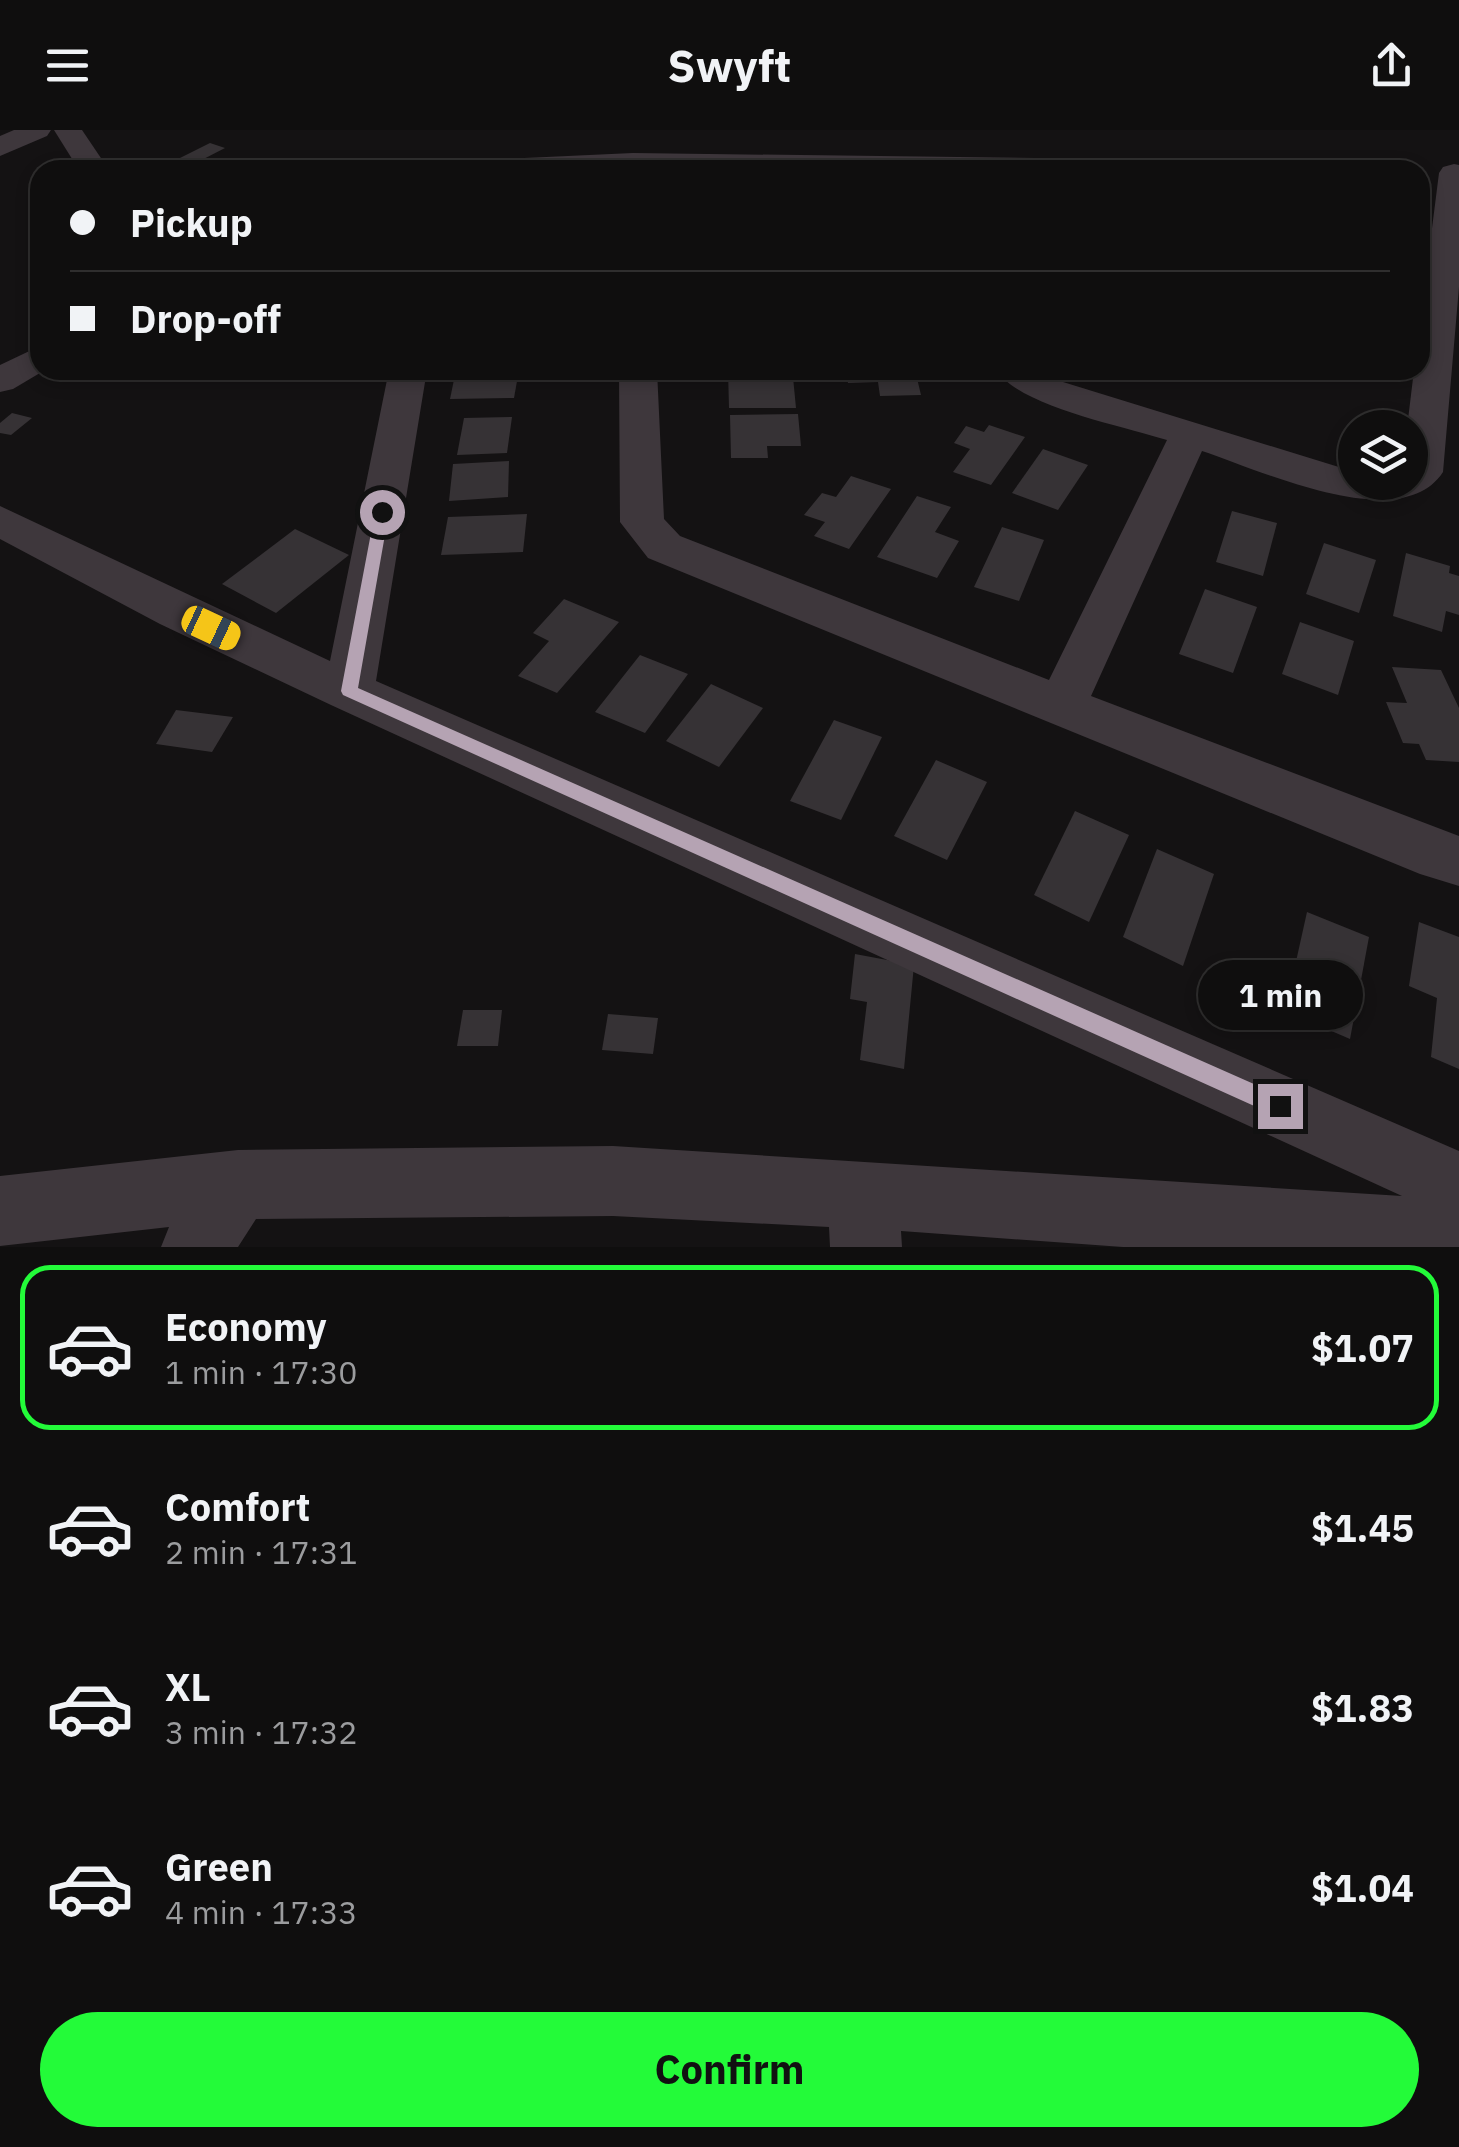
<!DOCTYPE html>
<html lang="en">
<head>
<meta charset="utf-8">
<style>
	:root { --surface:#0f0e0e; --page:#181717; --text:#f1f3f6; --muted:#9b9c9e; --line:#2f2e2e; --accent:#23fb39 }
	body { margin:0; font-family:"IBM Plex Sans",sans-serif; background:var(--page); color:var(--text); height:100vh; display:flex; flex-direction:column; font-size:38px; white-space:nowrap }
	* { box-sizing:border-box; margin:0 }
	p { font-size:32px; color:var(--muted) }
	.icon { flex:none; width:55px; height:55px; fill:none; stroke:currentColor; stroke-width:2; stroke-linecap:round; stroke-linejoin:round }
	.map { position:relative; height:1117px; overflow:hidden }
	.sheet { display:flex; flex-direction:column; background:var(--surface); flex:1 }
	.sheet>* { flex:none }
	.top-card { position:absolute; left:30px; top:30px; width:1400px; height:220px; border-radius:30px; box-shadow:0 5px 15px #0003,0 0 0 2px var(--line); display:grid; align-content:center; height:220px; padding:0 40px; background:var(--surface) }
	.fabs { position:absolute; left:1338px; top:280px; display:grid; gap:20px }
	.fabs a { display:grid; place-items:center; width:90px; height:90px; border-radius:50%; background:var(--surface); box-shadow:0 5px 15px #0003,0 0 0 2px var(--line); font-size:50px }
	.end { position:absolute; width:45px; height:45px; margin:-22px; border:12px solid #b5a3b3; background:#111; box-shadow:0 0 0 5px #111 }
	.from { border-radius:50% }
	.bubble { position:absolute; height:70px; border-radius:35px; background:var(--surface); box-shadow:0 5px 15px #0003,0 0 0 2px var(--line); font-size:32px; font-weight:700; line-height:70px; text-align:center }
	.car { position:absolute; width:30px; height:60px; margin:-30px -15px; border-radius:12px; box-shadow:0 0 8px 2px #0007; background:linear-gradient(#f5c518 24%,#345 0 40%,#f5c518 0 76%,#345 0 86%,#f5c518 0) }
	.top-card b { display:flex; align-items:center; gap:35px; height:95px; font-size:38px }
	.top-card b+b { border-top:2px solid var(--line) }
	.top-card i { width:25px; height:25px; background:var(--text) }
	ul { padding:18px 0 0; list-style:none }
	li { display:flex; align-items:center; gap:30px; height:165px; margin:0 20px 15px; padding:0 20px; border:5px solid transparent; border-radius:30px }
	li div { flex:1 }
	li b { display:block; font-size:38px }
	li em { font-style:normal; font-weight:700 }
	li.selected { border-color:var(--accent) }
	li>.icon { width:90px; height:90px; stroke-width:1.5 }
	.action { display:flex; gap:20px; margin-top:auto; padding:20px 40px }
	.action a { flex:1; height:115px; border-radius:60px; background:var(--accent); color:#111; font-size:40px; font-weight:700; line-height:115px; text-align:center }
	header { display:flex; justify-content:space-between; align-items:center; height:130px; padding:0 40px; background:var(--surface); font-size:45px; font-weight:700 }
	.map>svg:first-child { display:block }
</style>
</head>
<body>
<header><svg class="icon" aria-label="menu" viewBox="0 0 24 24"><path d="M4 6h16M4 12h16M4 18h16"/></svg>Swyft<svg class="icon" aria-label="share" viewBox="0 0 24 24"><path d="M12 15V3M7 8l5-5 5 5M5 13v7h14v-7"/></svg></header>
<div class="map">
<svg width="1459" height="1117" viewBox="0 0 1459 1117">
	<rect width="100%" height="100%" fill="#141213"/>
	<g fill="#363235">
		<polygon points="210,13 225,18 188,37 172,32"/>
		<polygon points="456,240 519,240 514,268 450,269"/>
		<polygon points="728,240 761,240 762,248 793,247 796,278 729,278"/>
		<polygon points="846,240 915,240 921,265 880,266 878,252 848,253"/>
		<polygon points="12,283 32,288 11,305 0,303 0,293"/>
		<polygon points="798,284 801,316 767,316 768,328 731,328 730,285"/>
		<polygon points="512,287 507,323 457,325 464,288"/>
		<polygon points="989,295 1025,307 991,355 953,342 970,319 954,313 966,296 984,302"/>
		<polygon points="1043,319 1088,335 1058,380 1012,363"/>
		<polygon points="509,331 508,367 449,371 453,334"/>
		<polygon points="851,346 891,359 849,419 814,406 825,392 804,385 822,363 836,367"/>
		<polygon points="917,366 951,377 935,402 959,411 937,448 877,427"/>
		<polygon points="1232,381 1277,393 1263,446 1216,432"/>
		<polygon points="527,384 523,422 441,425 448,387"/>
		<polygon points="1002,397 1044,410 1019,471 974,457"/>
		<polygon points="295,399 349,425 276,483 222,454"/>
		<polygon points="1324,413 1376,430 1359,483 1306,464"/>
		<polygon points="1406,423 1450,436 1449,443 1459,446 1459,485 1446,481 1442,502 1393,486"/>
		<polygon points="1205,459 1257,477 1233,543 1179,524"/>
		<polygon points="564,469 619,492 557,563 518,546 549,511 533,503"/>
		<polygon points="1300,492 1354,511 1338,565 1282,544"/>
		<polygon points="640,525 688,544 645,603 595,582"/>
		<polygon points="1392,537 1441,540 1459,578 1459,632 1426,630 1419,614 1403,613 1386,572 1407,573"/>
		<polygon points="711,554 763,578 719,637 666,611"/>
		<polygon points="176,580 233,587 212,622 156,614"/>
		<polygon points="834,590 882,607 841,690 790,671"/>
		<polygon points="936,630 987,652 947,730 894,706"/>
		<polygon points="1075,681 1129,705 1089,792 1034,765"/>
		<polygon points="1157,719 1214,744 1183,836 1123,807"/>
		<polygon points="1307,782 1369,807 1350,909 1285,881"/>
		<polygon points="1419,792 1459,807 1459,939 1431,927 1437,868 1409,856"/>
		<polygon points="855,824 914,835 904,939 860,930 867,872 850,869"/>
		<polygon points="463,880 502,880 498,916 457,916"/>
		<polygon points="608,884 658,888 653,924 602,920"/>
	</g>
	<g fill="none" stroke-linecap="round" stroke-linejoin="round">
		<g fill="#3e373c" fill-rule="evenodd">
			<polygon points="14,0 51,0 47,6 0,26 0,6"/>
			<polygon points="54,0 82,0 109,40 79,40"/>
			<polygon points="633,23 1269,31 1280,34 1284,40 442,40 446,34 457,31"/>
			<path d="M 1454,34 L 1459,35 L 1459,157 L 1443,342 C 1401,407 1260,340 1202,321 L 1091,566 L 1459,706 L 1459,756 L 1420,744 L 648,428 L 620,392 L 619,240 L 657,240 L 664,389 L 680,406 L 1049,550 L 1167,310 C 1124,296 1021,277 996,240 L 1042,240 L 1063,252 L 1355,342 L 1355,352 L 1410,352 L 1410,298 L 1407,298 L 1414,240 L 1420,240 L 1420,193 L 1439,43 L 1443,37 Z"/>
			<polygon points="40,216 40,240 45,240 13,259 0,262 0,235"/>
			<polygon points="389,240 427,240 376,551 1459,1021 1459,1117 1123,1117 901,1101 902,1117 830,1117 829,1097 613,1086 256,1089 238,1117 161,1117 169,1097 0,1116 0,1046 238,1020 613,1016 1402,1066 331,575 160,494 0,409 0,376 330,531"/>
		</g>
	</g>
	<polygon fill="#b5a3b3" points="382,378 389,382 358,558 1288,969 1291,976 1288,984 1280,987 1272,984 343,565 341,561 375,382"/>
</svg>
<div class="fabs">
<a><svg class="icon" aria-label="layers" viewBox="0 0 24 24"><path d="M12 4l9 5-9 5-9-5zM3 14l9 5 9-5"/></svg></a>
</div>
<i class="end from" style="left:382px;top:382px"></i>
<i class="end" style="left:1280px;top:976px"></i>
<div class="bubble" style="left:1198px;top:830px;width:165px">1 min</div>
<i class="car" style="left:211px;top:498px;rotate:115deg"></i>
<div class="top-card">
<b><i class="from"></i>Pickup</b>
<b><i></i>Drop-off</b>
</div>
</div>
<section class="sheet">
<ul>
<li class="selected"><svg class="icon" aria-label="car" viewBox="0 0 24 24"><path d="M5 17H2v-5l4-1 3-4h7l3 4 3 1v5h-3M9 17h6M6 11h13"/><circle cx="7" cy="17" r="2"/><circle cx="17" cy="17" r="2"/></svg><div><b>Economy</b><p>1 min · 17:30</p></div><em>$1.07</em></li>
<li><svg class="icon" aria-label="car" viewBox="0 0 24 24"><path d="M5 17H2v-5l4-1 3-4h7l3 4 3 1v5h-3M9 17h6M6 11h13"/><circle cx="7" cy="17" r="2"/><circle cx="17" cy="17" r="2"/></svg><div><b>Comfort</b><p>2 min · 17:31</p></div><em>$1.45</em></li>
<li><svg class="icon" aria-label="car" viewBox="0 0 24 24"><path d="M5 17H2v-5l4-1 3-4h7l3 4 3 1v5h-3M9 17h6M6 11h13"/><circle cx="7" cy="17" r="2"/><circle cx="17" cy="17" r="2"/></svg><div><b>XL</b><p>3 min · 17:32</p></div><em>$1.83</em></li>
<li><svg class="icon" aria-label="car" viewBox="0 0 24 24"><path d="M5 17H2v-5l4-1 3-4h7l3 4 3 1v5h-3M9 17h6M6 11h13"/><circle cx="7" cy="17" r="2"/><circle cx="17" cy="17" r="2"/></svg><div><b>Green</b><p>4 min · 17:33</p></div><em>$1.04</em></li>
</ul>
<div class="action"><a>Confirm</a></div>
</section>
</body>
</html>
